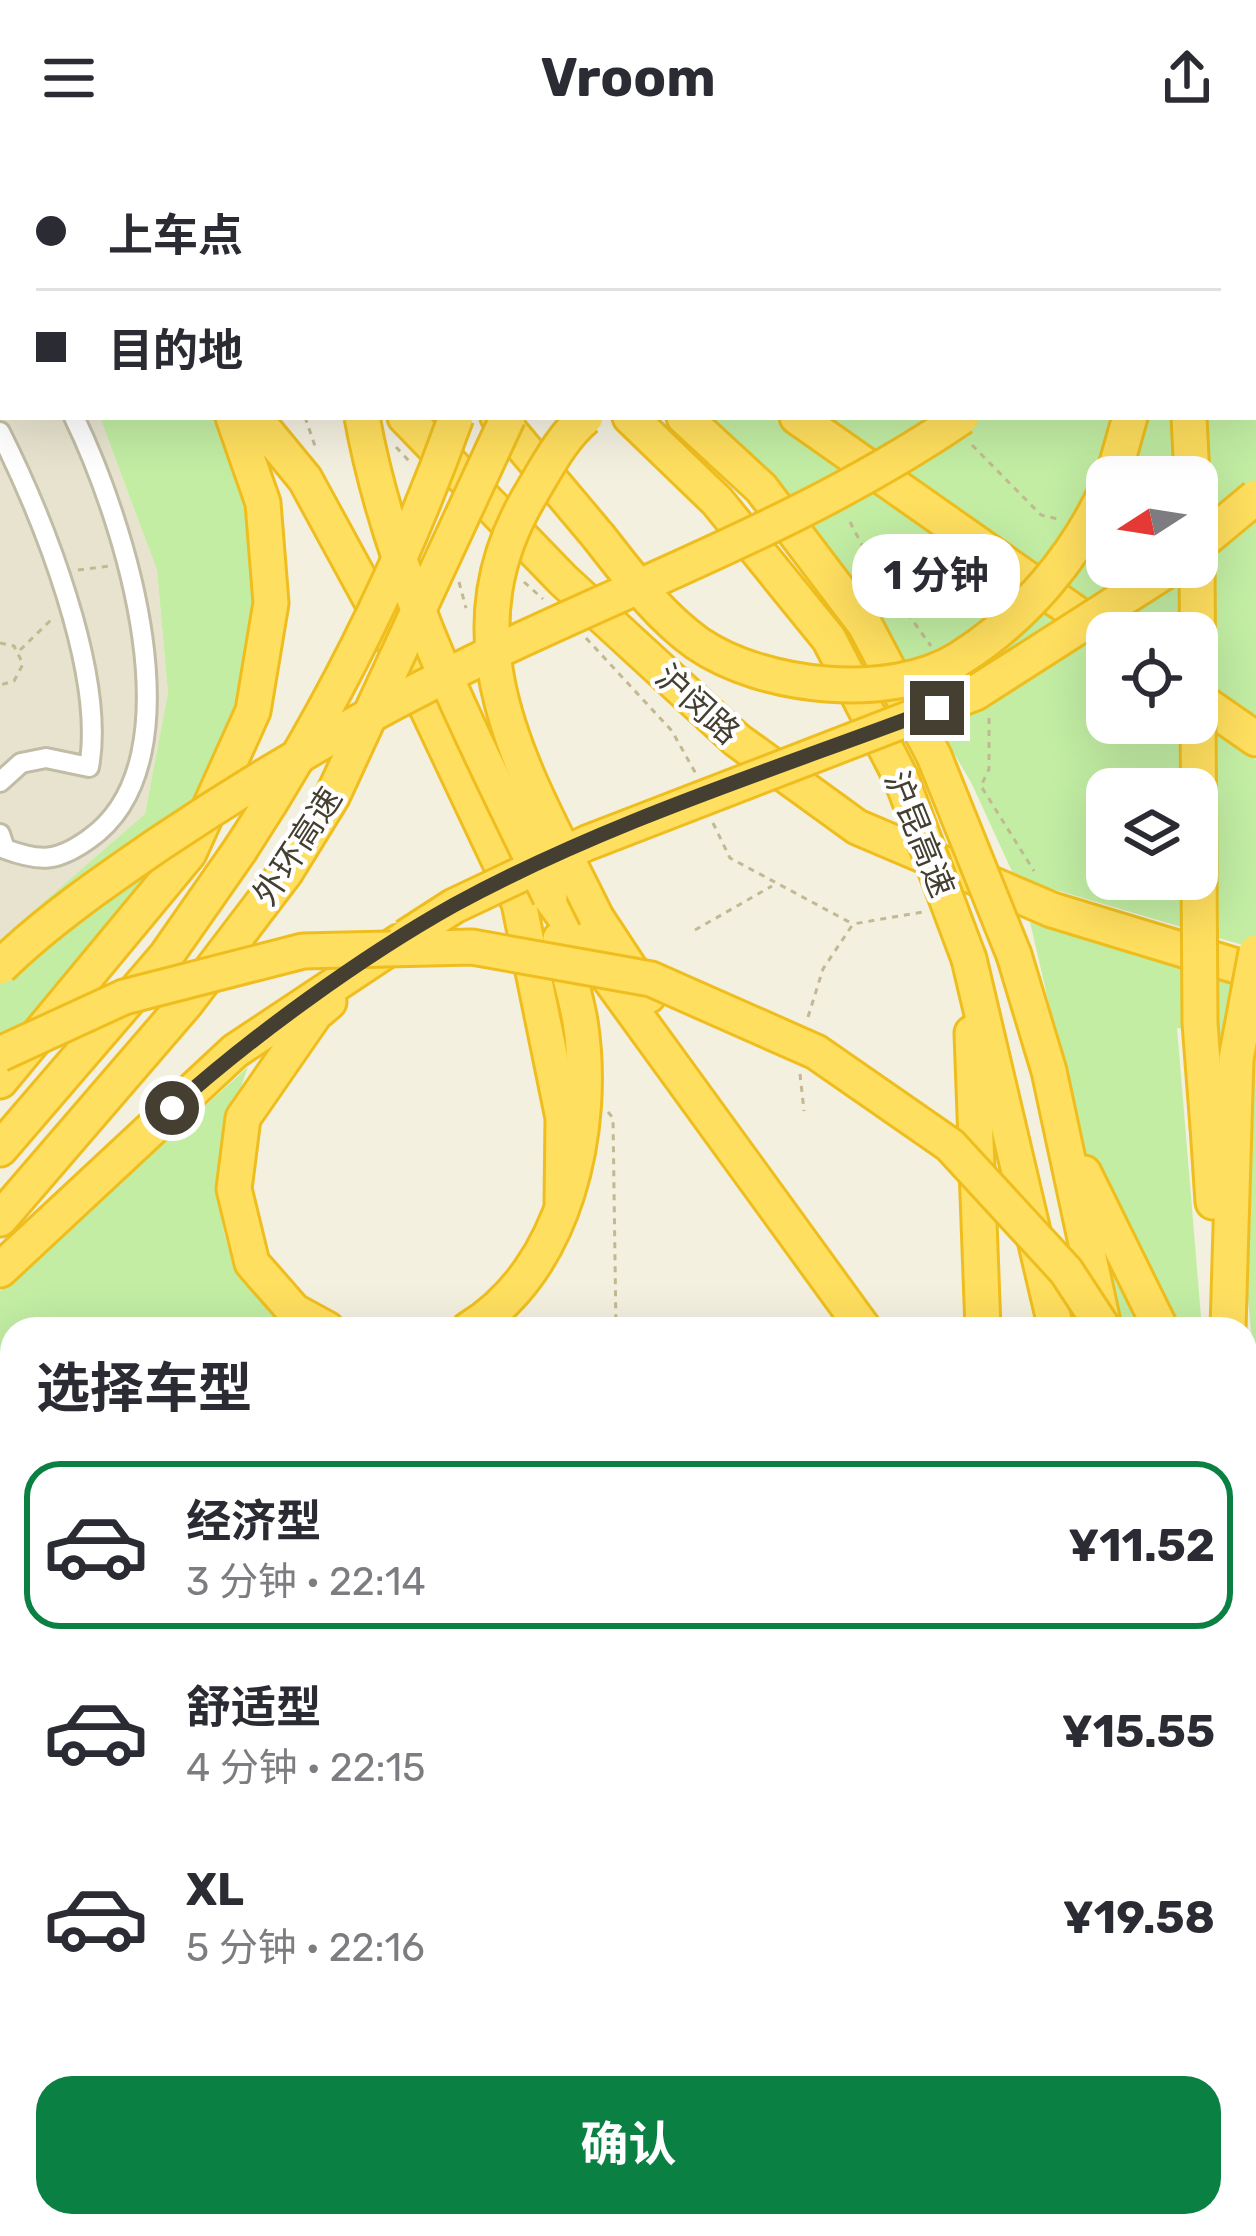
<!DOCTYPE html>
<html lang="zh">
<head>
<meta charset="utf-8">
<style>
	:root { --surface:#fff; --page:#f7f7f7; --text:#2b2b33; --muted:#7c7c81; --line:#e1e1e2; --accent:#0b8043 }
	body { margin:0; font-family:Rubik,"Noto Sans SC",sans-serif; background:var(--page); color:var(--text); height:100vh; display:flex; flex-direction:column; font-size:45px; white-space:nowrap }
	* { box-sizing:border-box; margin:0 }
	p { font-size:39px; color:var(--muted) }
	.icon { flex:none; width:66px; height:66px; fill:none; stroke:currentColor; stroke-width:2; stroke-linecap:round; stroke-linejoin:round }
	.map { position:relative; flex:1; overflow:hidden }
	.sheet { position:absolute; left:0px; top:1161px; width:1257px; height:921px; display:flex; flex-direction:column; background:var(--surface); border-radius:36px 36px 0 0; box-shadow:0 12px 48px #0002 }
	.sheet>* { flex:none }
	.banner { position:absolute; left:0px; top:0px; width:1257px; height:264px; box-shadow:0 12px 48px #0002; display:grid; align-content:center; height:264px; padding:0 36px; background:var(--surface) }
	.needle { width:78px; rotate:258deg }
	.tools { position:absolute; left:1086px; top:300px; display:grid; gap:24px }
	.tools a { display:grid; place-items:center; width:132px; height:132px; border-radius:24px; background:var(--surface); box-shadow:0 12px 48px #0002; font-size:60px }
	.end { position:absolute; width:54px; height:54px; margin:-27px; border:15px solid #443f31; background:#fff; box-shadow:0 0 0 6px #fff }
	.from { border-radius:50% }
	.bubble { position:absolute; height:84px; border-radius:36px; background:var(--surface); box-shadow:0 12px 48px #0002; font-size:39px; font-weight:700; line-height:84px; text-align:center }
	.banner b { display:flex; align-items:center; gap:42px; height:114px; font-size:45px }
	.banner b+b { border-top:3px solid var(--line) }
	.banner i { width:30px; height:30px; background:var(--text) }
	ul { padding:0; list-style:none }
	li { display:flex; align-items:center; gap:36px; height:168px; margin:0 24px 18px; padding:0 12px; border:6px solid transparent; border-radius:36px }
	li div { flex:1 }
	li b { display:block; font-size:45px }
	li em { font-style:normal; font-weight:700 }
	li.current { border-color:var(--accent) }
	li>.icon { width:108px; height:108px; stroke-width:1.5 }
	h2 { padding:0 36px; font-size:54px; line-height:144px }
	.cta { display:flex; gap:24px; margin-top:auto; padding:24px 36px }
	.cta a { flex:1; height:138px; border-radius:36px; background:var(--accent); color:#fff; font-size:48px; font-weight:700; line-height:138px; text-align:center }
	header { display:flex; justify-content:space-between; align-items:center; height:156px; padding:0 36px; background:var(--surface); font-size:54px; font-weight:700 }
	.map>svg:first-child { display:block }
</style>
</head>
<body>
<header><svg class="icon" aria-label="menu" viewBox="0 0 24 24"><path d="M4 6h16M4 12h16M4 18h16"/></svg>Vroom<svg class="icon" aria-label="share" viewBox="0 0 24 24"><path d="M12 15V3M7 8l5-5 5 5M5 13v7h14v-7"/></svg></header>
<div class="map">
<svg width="1256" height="2080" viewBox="0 0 1256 2080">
	<rect width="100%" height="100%" fill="#f3f0e0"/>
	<g fill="#e7e3ce">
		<polygon points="0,110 3,261 100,261 157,414 168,537 145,658 0,784"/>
		<polygon points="12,1361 12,1878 0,1889 0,1363"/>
		<polygon points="338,2070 490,2070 478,2080 344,2080"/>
		<polygon points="561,2070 1020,2070 1008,2080 569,2080"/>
	</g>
	<g fill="#c2eda3" fill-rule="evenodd">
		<polygon points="458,0 954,0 951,3"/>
		<path d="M 1133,0 L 1256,0 L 1256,567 L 1197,525 L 1197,477 L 1129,477 L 823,261 L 1254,261 L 1254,3 L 1128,3 ZM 1107,321 L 1197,321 L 1197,411 L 1107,411 Z"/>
		<polygon points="100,261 214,261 231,298 257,395 250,508 227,594 159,721 0,910 0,784 145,658 168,537 157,414"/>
		<path d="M 706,261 L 772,261 L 1107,501 L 1107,567 L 1197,565 L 1256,604 L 1256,793 L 1015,722 L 971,626 L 866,450 ZM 1107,633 L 1197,633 L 1197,723 L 1107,723 Z"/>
		<polygon points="1030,766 1256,833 1256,1227 1243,1091 1256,885 1177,872 1202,1173 1124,1173"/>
		<path d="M 248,911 C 212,1011 196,1104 293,1173 L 12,1173 L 12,1238 L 0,1242 L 0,1135 Z"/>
		<polygon points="1245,1627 1256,1678 1256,1752 1250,1753"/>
	</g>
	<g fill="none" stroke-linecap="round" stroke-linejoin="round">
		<defs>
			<g id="street">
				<polyline points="0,37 3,40"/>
				<polyline points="0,149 3,153"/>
				<path d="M 0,276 C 42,360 106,518 89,611 L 46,602 L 21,607 L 0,626"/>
				<path d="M 0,678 L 5,693 C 40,706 57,706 89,683 C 202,604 123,362 74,261"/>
			</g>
			<g id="secondary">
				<polyline points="0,2015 12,2035"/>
				<polyline points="33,2070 39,2080"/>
			</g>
			<g id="highway">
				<polyline points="15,0 18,3"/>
				<polyline points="115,0 119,3"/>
				<polyline points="208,0 213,3"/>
				<polyline points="284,0 289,3"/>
				<polyline points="314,0 320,3"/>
				<polyline points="402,0 407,3"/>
				<polyline points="535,3 535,0"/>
				<polyline points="600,3 601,0"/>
				<polyline points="964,3 966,0"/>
				<polyline points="1143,3 1149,0"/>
				<polyline points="1172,3 1175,0"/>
				<polyline points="1254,34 1256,32"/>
				<polyline points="254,261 305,323 408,512 519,747 563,962 562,1046"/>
				<polyline points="405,261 563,424 737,584 857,671 1052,754 1256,816"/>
				<polyline points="498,261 598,380"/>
				<polyline points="630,261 717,345 829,483 901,622"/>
				<polyline points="684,261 761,332 865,469 934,600"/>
				<polyline points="797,261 1107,479"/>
				<polyline points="1189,261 1192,321"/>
				<polyline points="1113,321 1130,261"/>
				<polyline points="1197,542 1256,583"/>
				<polyline points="550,741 864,1173"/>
				<polyline points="596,761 648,840"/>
				<polyline points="1014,799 1049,915 1104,1171"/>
				<polyline points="969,803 1056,1173"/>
				<polyline points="972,877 983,1173"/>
				<polyline points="0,925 189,697 253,555 271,447 263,347 233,261"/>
				<polyline points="1208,971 1213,1046"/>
				<polyline points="0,993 166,800 240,694"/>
				<polyline points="1084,1017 1161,1173"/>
				<polyline points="0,1063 186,847 285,717"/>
				<polyline points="0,1114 235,895 399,786"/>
				<polyline points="327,1173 294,1155 252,1107 234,1033 243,962 315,858 329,846"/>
				<path d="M 469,1173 C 566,1114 597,972 580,865 C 575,838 567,810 560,783"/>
				<polyline points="1228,1173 1234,969"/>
				<polyline points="0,1261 12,1257"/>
				<polyline points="1245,1346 1256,1419"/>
				<polyline points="1245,1562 1256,1616"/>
				<polyline points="1245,1816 1256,1866"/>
				<polyline points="1245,2005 1256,2053"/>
				<polyline points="1172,2070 1176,2080"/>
				<polyline points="1209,2070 1213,2080"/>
			</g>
		</defs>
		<use href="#street" stroke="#c1bca5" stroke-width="24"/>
		<use href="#secondary" stroke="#d8cf8a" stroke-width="30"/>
		<use href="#highway" stroke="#efbe1e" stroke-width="39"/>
		<g stroke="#c2b892" stroke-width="3" stroke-dasharray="6 6" stroke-linecap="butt">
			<polyline points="747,0 752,3"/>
			<polyline points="906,3 909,0"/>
			<polyline points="1254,163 1256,167"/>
			<polyline points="0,245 3,243"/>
			<polyline points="305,261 316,293"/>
			<polyline points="972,289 1041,359 1058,363"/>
			<polyline points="396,291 410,306"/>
			<polyline points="850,366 872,408 931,490"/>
			<polyline points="78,414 110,410"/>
			<polyline points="459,426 466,452"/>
			<polyline points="524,426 543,443"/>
			<polyline points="586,482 672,575 696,618"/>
			<polyline points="0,487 14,490 23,508 14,525 0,529"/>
			<polyline points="20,494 52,463"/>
			<polyline points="989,562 989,613 981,630 1034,715"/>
			<polyline points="713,667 730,702 851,767"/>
			<polyline points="695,774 772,730"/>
			<polyline points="808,861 823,813 853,768 923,756"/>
			<polyline points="800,918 804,955"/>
			<polyline points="608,956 613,962 616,1173"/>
		</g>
		<use href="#street" stroke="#fff" stroke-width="18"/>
		<use href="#secondary" stroke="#fff8be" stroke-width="24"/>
		<use href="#highway" stroke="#ffdf5f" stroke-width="33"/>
		<defs>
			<g id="highway-bridge">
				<path d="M 362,261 C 393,432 476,586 550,741"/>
				<path d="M 586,261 C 562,281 548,309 532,336 C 439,488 528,621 596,761"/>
				<path d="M 598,380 C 629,419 657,458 697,487 C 762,532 890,546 959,503 C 1024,462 1075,402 1107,333"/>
				<polyline points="1197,390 1256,341"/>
				<polyline points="1197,409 1200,867 1208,971"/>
				<polyline points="934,600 1014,799"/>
				<polyline points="901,622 969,803"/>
				<path d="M 240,694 C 328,560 402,412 456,261"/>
				<polyline points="285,717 332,641 508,261"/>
				<polyline points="406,781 454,750 587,687 975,537 1172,411"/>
				<path d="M 0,811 C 47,765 105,725 159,688 C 260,620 364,559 474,506 C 639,426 810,365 962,261"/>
				<polyline points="0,898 124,841 303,795 472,791 651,823 816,896 950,989 1066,1115 1104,1173"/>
				<polyline points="1234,969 1236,903 1256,796"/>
			</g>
		</defs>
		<use href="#highway-bridge" stroke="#efbe1e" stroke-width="39" stroke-linecap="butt"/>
		<use href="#highway-bridge" stroke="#ffdf5f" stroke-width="33"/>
	</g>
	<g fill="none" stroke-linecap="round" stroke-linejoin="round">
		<path stroke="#443f31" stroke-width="15" d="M 172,952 C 251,881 361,801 454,749 C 606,666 776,613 937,552"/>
	</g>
	<g text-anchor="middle" stroke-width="9" stroke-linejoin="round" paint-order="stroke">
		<g font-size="33" fill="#443f31" stroke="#fff">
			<text transform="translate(698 548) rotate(42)" y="12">沪闵路</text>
			<text transform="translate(920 678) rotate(68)" y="12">沪昆高速</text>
			<text transform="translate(297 690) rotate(-57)" y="12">外环高速</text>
		</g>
	</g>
</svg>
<div class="tools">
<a><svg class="needle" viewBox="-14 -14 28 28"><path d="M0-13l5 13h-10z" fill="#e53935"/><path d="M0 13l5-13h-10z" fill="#7c7c81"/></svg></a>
<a><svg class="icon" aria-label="locate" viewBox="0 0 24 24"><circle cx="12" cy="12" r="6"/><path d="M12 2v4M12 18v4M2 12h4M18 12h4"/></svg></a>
<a><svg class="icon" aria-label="layers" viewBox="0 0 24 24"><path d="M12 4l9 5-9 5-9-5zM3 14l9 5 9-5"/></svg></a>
</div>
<i class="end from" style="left:172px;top:952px"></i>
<i class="end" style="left:937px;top:552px"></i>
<div class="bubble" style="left:852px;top:378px;width:168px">1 分钟</div>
<div class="banner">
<b><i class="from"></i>上车点</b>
<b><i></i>目的地</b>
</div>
<section class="sheet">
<h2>选择车型</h2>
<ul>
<li class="current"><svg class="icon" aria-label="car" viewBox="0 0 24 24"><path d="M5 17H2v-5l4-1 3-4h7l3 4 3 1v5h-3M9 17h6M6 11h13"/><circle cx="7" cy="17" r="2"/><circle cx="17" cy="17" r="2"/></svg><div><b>经济型</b><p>3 分钟 · 22:14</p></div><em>¥11.52</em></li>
<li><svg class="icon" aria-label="car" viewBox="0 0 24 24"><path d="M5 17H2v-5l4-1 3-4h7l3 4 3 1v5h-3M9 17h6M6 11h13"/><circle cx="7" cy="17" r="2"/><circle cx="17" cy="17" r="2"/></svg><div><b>舒适型</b><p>4 分钟 · 22:15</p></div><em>¥15.55</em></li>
<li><svg class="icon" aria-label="car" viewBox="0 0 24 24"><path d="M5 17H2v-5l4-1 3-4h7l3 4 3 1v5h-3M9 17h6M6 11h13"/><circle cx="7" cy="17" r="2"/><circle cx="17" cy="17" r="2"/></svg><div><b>XL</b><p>5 分钟 · 22:16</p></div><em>¥19.58</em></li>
</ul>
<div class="cta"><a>确认</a></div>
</section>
</div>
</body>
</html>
